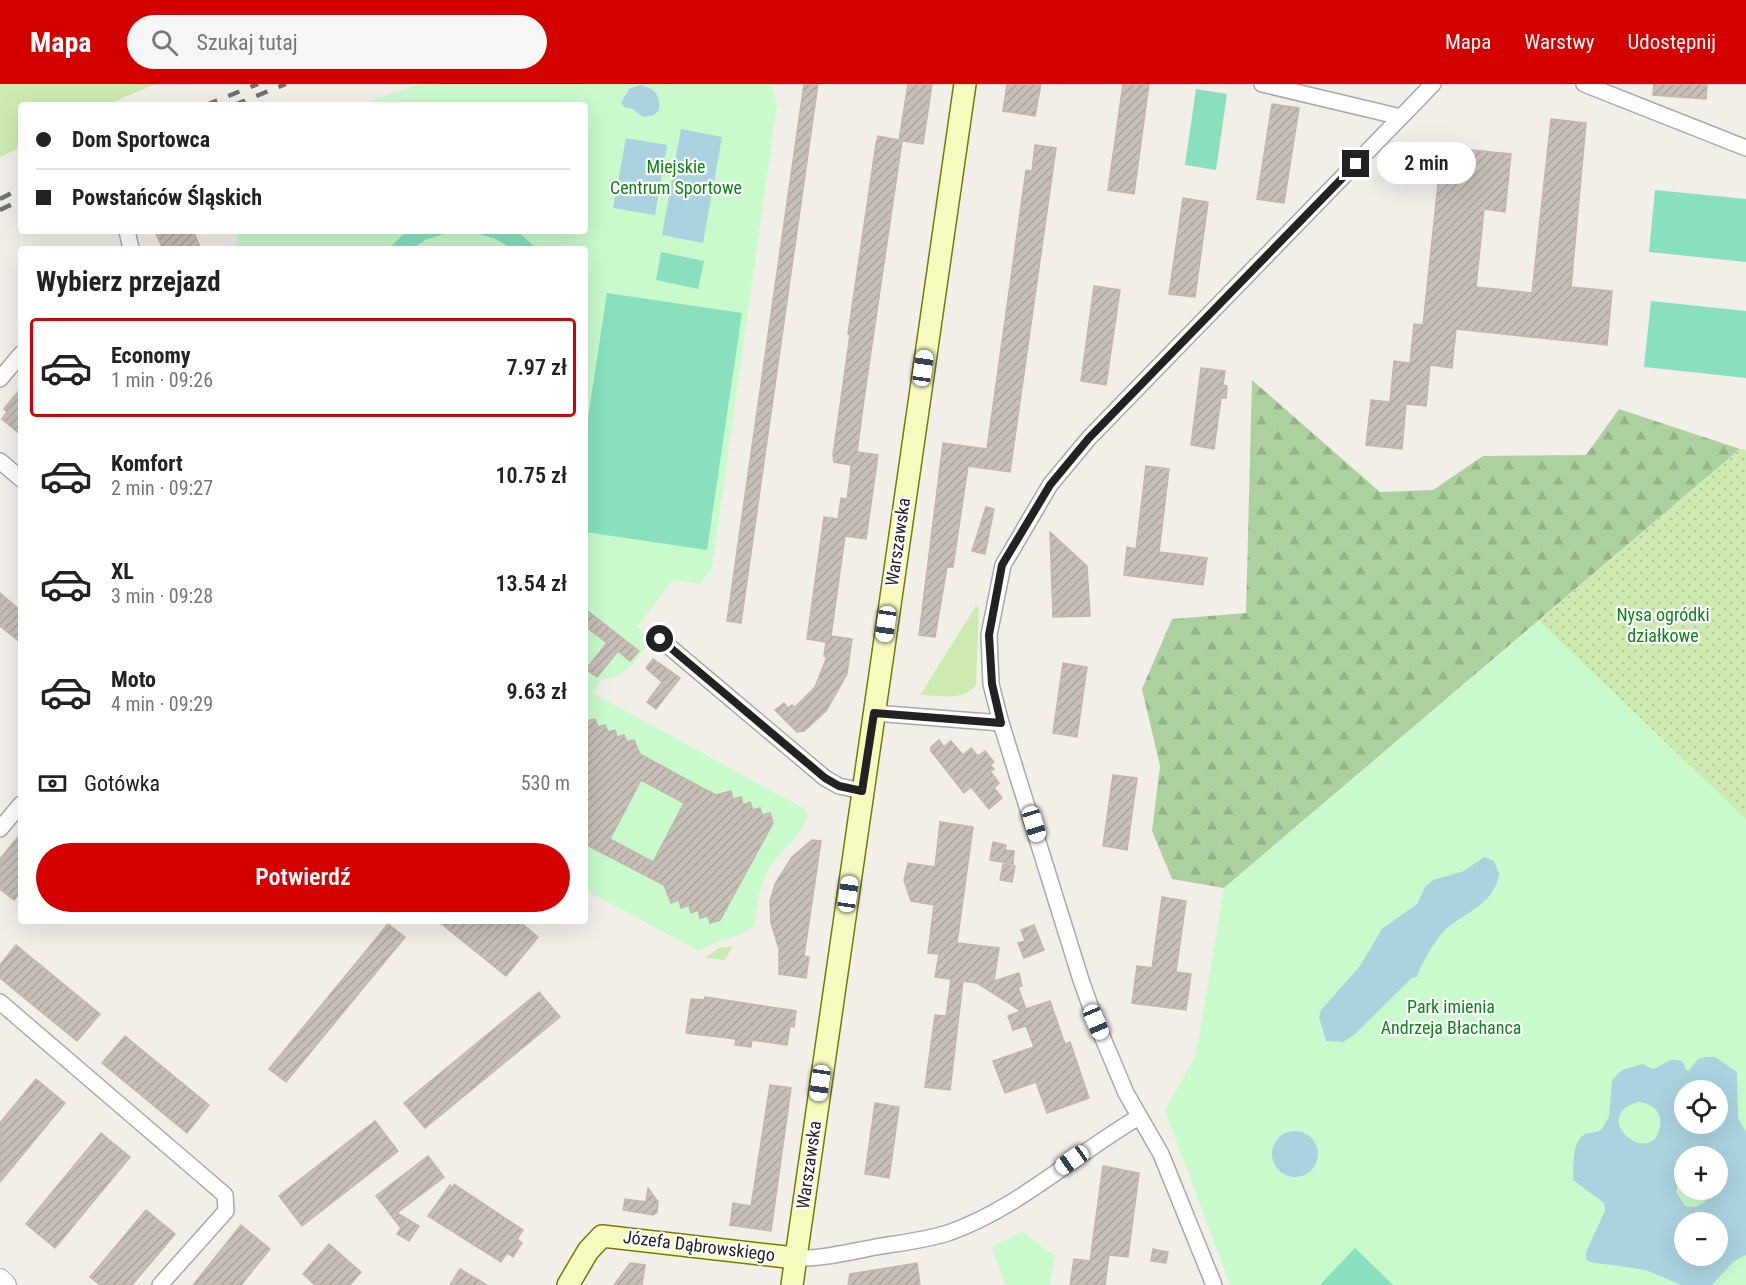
<!DOCTYPE html>
<html lang="pl">
<head>
<meta charset="utf-8">
<style>
	:root { --surface:#fff; --page:#f6f6f6; --text:#222; --muted:#767676; --line:#e0e0e0; --accent:#d40000 }
	body { margin:0; font-family:"Roboto Condensed",sans-serif; background:var(--page); color:var(--text); height:100vh; display:flex; flex-direction:column; font-size:22px; white-space:nowrap }
	* { box-sizing:border-box; margin:0 }
	p { font-size:20px; color:var(--muted) }
	.icon { flex:none; width:33px; height:33px; fill:none; stroke:currentColor; stroke-width:2; stroke-linecap:round; stroke-linejoin:round }
	.map { position:relative; flex:1; overflow:hidden }
	.side { position:absolute; left:18px; top:162px; width:570px; height:678px; display:flex; flex-direction:column; background:var(--surface); border-radius:6px; box-shadow:0 6px 24px #0002 }
	.side>* { flex:none }
	.guide { position:absolute; left:18px; top:18px; width:570px; height:132px; border-radius:6px; box-shadow:0 6px 24px #0002; display:grid; align-content:center; height:132px; padding:0 18px; background:var(--surface) }
	.buttons { position:absolute; left:1674px; top:996px; display:grid; gap:12px }
	.buttons a { display:grid; place-items:center; width:54px; height:54px; border-radius:50%; background:var(--surface); box-shadow:0 6px 24px #0002; font-size:30px }
	.end { position:absolute; width:27px; height:27px; margin:-14px; border:8px solid #222; background:#fff; box-shadow:0 0 0 3px #fff }
	.from { border-radius:50% }
	.bubble { position:absolute; height:42px; border-radius:21px; background:var(--surface); box-shadow:0 6px 24px #0002; font-size:20px; font-weight:600; line-height:42px; text-align:center }
	.car { position:absolute; width:18px; height:36px; margin:-18px -9px; border-radius:8px; box-shadow:0 0 4px 2px #0007; background:linear-gradient(#fff 24%,#345 0 40%,#fff 0 76%,#345 0 86%,#fff 0) }
	.guide b { display:flex; align-items:center; gap:21px; height:57px; font-size:22px }
	.guide b+b { border-top:2px solid var(--line) }
	.guide i { width:15px; height:15px; background:var(--text) }
	ul { padding:0; list-style:none }
	li { display:flex; align-items:center; gap:18px; height:99px; margin:0 12px 9px; padding:0 6px; border:3px solid transparent; border-radius:6px }
	li div { flex:1 }
	li b { display:block; font-size:22px }
	li em { font-style:normal; font-weight:600 }
	li.on { border-color:var(--accent) }
	li>.icon { width:54px; height:54px; stroke-width:1.5 }
	h2 { padding:0 18px; font-size:27px; line-height:72px }
	.pay { display:flex; align-items:center; gap:15px; height:66px; padding:0 18px; font-size:22px }
	.pay p { margin-inline-start:auto }
	.button { display:flex; gap:12px; margin-top:auto; padding:12px 18px }
	.button a { flex:1; height:69px; border-radius:36px; background:var(--accent); color:#fff; font-size:24px; font-weight:600; line-height:69px; text-align:center }
	header { display:flex; align-items:center; gap:36px; box-sizing:border-box; height:84px; padding:0 30px; background:var(--accent); color:#fff }
	header strong { font-size:28px }
	nav { display:flex; gap:33px; margin-inline-start:auto; font-size:21px }
	.search { width:420px; height:54px; background:var(--page); display:flex; align-items:center; gap:15px; box-sizing:border-box; padding:0 21px; border-radius:33px; color:var(--muted); font-size:22px }
	.map>svg:first-child { display:block }
</style>
</head>
<body>
<header>
<strong>Mapa</strong>
<div class="search"><svg class="icon" aria-label="search" viewBox="0 0 24 24"><circle cx="10" cy="10" r="6"/><path d="M15 15l6 6"/></svg>Szukaj tutaj</div>
<nav><a>Mapa</a><a>Warstwy</a><a>Udostępnij</a></nav>
</header>
<div class="map">
<svg width="1746" height="1201" viewBox="0 0 1746 1201">
	<defs>
		<pattern id="forest-firs" width="22" height="20" patternUnits="userSpaceOnUse" patternTransform="scale(1.5)"><rect width="22" height="20" fill="#add19e"/><path d="M5 1l3.5 6h-7zM16 11l3.5 6h-7z" fill="#95b388"/></pattern>
		<pattern id="garden-dots" width="8" height="8" patternUnits="userSpaceOnUse" patternTransform="scale(1.5)"><rect width="8" height="8" fill="#cdebb0"/><path d="M2 2h.1M6 6h.1" fill="none" stroke="#b0c997" stroke-width="1.8" stroke-linecap="round"/></pattern>
		<pattern id="building-hatch" width="6" height="6" patternUnits="userSpaceOnUse" patternTransform="scale(1.5)"><rect width="6" height="6" fill="#c7bfb8"/><path d="M-1 1l2-2M0 6l6-6M5 7l2-2" fill="none" stroke="#aba49e"/></pattern>
	</defs>
	<rect width="100%" height="100%" fill="#f2efe9"/>
	<g fill="#cdebb0">
		<polygon points="0,0 156,0 106,21 21,21 21,63 0,73"/>
		<path d="M 976,522 L 979,524 L 976,601 C 963,618 939,611 920,611 Z"/>
		<polygon points="733,862 725,876 704,874 719,864"/>
	</g>
	<polygon fill="url(#forest-firs)" points="1252,296 1380,408 1433,406 1483,372 1586,371 1619,325 1740,365 1224,804 1172,795 1152,747 1160,682 1142,605 1172,535 1246,529"/>
	<g fill="#c8facc" fill-rule="evenodd">
		<path d="M 420,0 L 771,0 L 777,21 L 712,484 L 699,500 L 673,496 L 637,543 L 651,556 C 638,572 626,596 602,595 L 593,609 L 803,724 L 808,731 C 802,750 787,761 775,776 C 759,796 758,819 754,843 C 737,855 717,855 699,867 L 585,806 L 585,165 L 236,165 L 238,147 L 585,147 L 585,21 L 359,21 Z"/>
		<path d="M 1539,537 L 1746,735 L 1746,1201 L 1230,1201 L 1165,1026 L 1196,971 L 1224,804 ZM 1684,1006 L 1718,1006 L 1718,1040 L 1684,1040 ZM 1684,1072 L 1718,1072 L 1718,1106 L 1684,1106 ZM 1684,1138 L 1718,1138 L 1718,1172 L 1684,1172 Z"/>
		<polygon points="1023,1147 1048,1168 1055,1170 1050,1201 1009,1201 1005,1199 991,1163"/>
	</g>
	<polygon fill="url(#garden-dots)" points="1740,365 1746,366 1746,735 1539,537"/>
	<g fill="#88e0be">
		<polygon points="1196,5 1227,10 1216,86 1185,81"/>
		<polygon points="1655,106 1746,115 1746,178 1649,168"/>
		<polygon points="407,147 456,147 427,155 412,165 388,165"/>
		<polygon points="466,147 517,147 537,165 512,165 494,154"/>
		<polygon points="661,168 704,177 698,205 656,196"/>
		<polygon points="607,209 742,229 707,466 585,448 585,354"/>
		<polygon points="1651,217 1746,227 1746,294 1644,283"/>
		<polygon points="1355,1164 1393,1201 1320,1201"/>
	</g>
	<g fill="#aad3df" fill-rule="evenodd">
		<path d="M 640,1 C 654,4 661,11 659,26 L 654,31 L 643,33 L 633,25 L 624,23 L 621,19 L 629,5 Z"/>
		<polygon points="681,45 722,53 703,159 662,151"/>
		<polygon points="626,54 667,61 655,131 613,124"/>
		<path d="M 1484,773 L 1494,777 L 1499,789 C 1496,819 1466,828 1446,845 C 1438,851 1419,883 1417,893 L 1412,894 L 1354,951 L 1343,958 L 1326,957 L 1319,933 L 1321,926 L 1360,882 L 1382,845 L 1417,820 L 1425,803 L 1433,796 L 1464,787 Z"/>
		<path d="M 1706,973 L 1715,973 L 1737,988 L 1738,1034 L 1746,1048 L 1746,1171 L 1734,1177 L 1712,1201 L 1681,1201 L 1646,1186 L 1590,1178 L 1586,1175 L 1586,1168 L 1605,1127 L 1604,1119 L 1573,1096 C 1574,1084 1572,1060 1582,1052 C 1587,1048 1595,1049 1601,1046 L 1609,1033 L 1612,996 L 1622,986 L 1643,980 L 1652,985 C 1664,983 1668,971 1683,978 L 1686,986 L 1689,986 L 1698,975 ZM 1684,1006 L 1718,1006 L 1718,1040 L 1684,1040 ZM 1637,1018 C 1650,1018 1663,1027 1660,1042 C 1654,1086 1587,1035 1637,1018 ZM 1684,1072 L 1718,1072 L 1718,1106 L 1709,1106 L 1705,1118 L 1696,1123 L 1685,1122 L 1676,1108 L 1679,1097 L 1684,1092 ZM 1718,1138 L 1718,1172 L 1684,1172 L 1684,1138 Z"/>
		<circle cx="1295" cy="1070" r="23"/>
	</g>
	<g fill="url(#building-hatch)" stroke="#c4b6ab" stroke-width="1.5" fill-rule="evenodd">
		<polygon points="804,0 818,0 741,539 727,537"/>
		<polygon points="908,0 932,0 923,60 902,57 865,308 857,368 878,371 866,455 845,452 831,552 852,555 847,590 826,627 804,647 797,648 775,626 784,619 788,624 792,621 795,623 815,603 827,573 824,572 826,558 807,555 824,433 838,435 841,414 847,415 850,393 851,381 834,378 833,371 850,251 848,250 876,60 878,52 899,56"/>
		<polygon points="1007,0 1041,0 1035,32 1003,27"/>
		<polygon points="1123,0 1149,0 1134,110 1108,106"/>
		<polygon points="1654,0 1707,0 1706,15 1653,11"/>
		<polygon points="1272,20 1299,24 1284,119 1257,115"/>
		<polygon points="1551,35 1586,39 1571,203 1612,207 1607,261 1456,245 1452,284 1430,281 1426,322 1406,320 1402,365 1366,361 1371,316 1390,318 1394,277 1410,279 1414,240 1423,241 1442,63 1511,70 1505,128 1484,125 1476,203 1532,209"/>
		<polygon points="1035,61 1056,64 1010,388 968,382 953,483 947,483 935,553 919,551 943,359 987,365 1026,86 1032,87"/>
		<polygon points="1183,114 1208,118 1195,213 1169,210"/>
		<polygon points="155,147 193,147 201,165 163,165"/>
		<polygon points="1094,202 1120,206 1106,301 1081,297"/>
		<polygon points="1201,284 1225,287 1223,301 1227,302 1226,314 1221,314 1214,365 1191,361"/>
		<polygon points="21,304 21,351 2,335 7,328 4,325"/>
		<polygon points="1146,382 1169,385 1159,468 1207,474 1203,501 1124,491 1127,463 1136,465"/>
		<polygon points="986,423 994,425 985,470 972,467"/>
		<polygon points="1050,448 1087,482 1090,532 1053,533"/>
		<polygon points="0,509 21,527 21,559 0,542"/>
		<polygon points="585,525 639,567 630,577 618,567 597,593 586,585 607,559 585,542"/>
		<polygon points="653,575 680,594 656,625 647,618 662,598 646,584"/>
		<polygon points="1063,579 1087,583 1077,653 1053,649"/>
		<path d="M 595,635 L 598,643 L 605,641 L 608,648 L 615,646 L 617,653 L 624,651 L 627,658 L 634,656 L 640,670 L 691,698 L 716,711 L 731,707 L 733,715 L 741,713 L 743,721 L 750,718 L 753,726 L 760,724 L 762,731 L 770,729 L 773,739 L 720,836 L 710,839 L 708,832 L 700,834 L 698,826 L 691,829 L 689,821 L 681,824 L 679,816 L 671,819 L 664,801 L 585,760 L 585,637 ZM 641,696 L 684,719 L 653,778 L 610,755 Z"/>
		<polygon points="939,656 944,663 951,657 963,671 971,664 978,672 985,667 994,678 990,681 994,685 990,687 999,699 994,704 1002,714 989,725 971,703 964,709 931,667 931,663"/>
		<polygon points="1113,691 1137,694 1127,766 1103,762"/>
		<polygon points="940,738 973,743 957,859 999,864 994,897 1019,889 1022,902 1018,903 1026,925 1050,917 1065,960 1070,958 1089,1014 1047,1029 1036,998 1005,1009 993,977 1034,963 1026,942 1013,946 1008,932 1021,927 977,899 963,897 950,1006 925,1003 935,931 946,932 951,895 935,893 939,870 928,869 934,821 911,817 904,796 908,779 935,783"/>
		<polygon points="21,749 21,808 14,816 0,805 0,775"/>
		<polygon points="812,756 821,757 804,872 809,873 806,894 779,890 779,865 771,839 770,817 775,800 792,773"/>
		<polygon points="993,758 1006,761 1005,766 1014,767 1013,780 990,776"/>
		<polygon points="1003,780 1015,782 1012,798 1000,796"/>
		<polygon points="1162,813 1186,817 1176,888 1191,890 1186,926 1132,919 1137,882 1152,884"/>
		<polygon points="438,837 519,837 538,853 506,892"/>
		<polygon points="388,840 405,853 286,998 269,985"/>
		<polygon points="1034,841 1044,866 1024,874 1018,859 1025,857 1021,846"/>
		<polygon points="16,861 100,930 77,957 0,894 0,881"/>
		<polygon points="539,908 560,933 425,1044 404,1019"/>
		<polygon points="705,913 796,927 794,943 790,942 787,961 752,956 751,963 735,961 736,955 686,949 691,915 704,916"/>
		<polygon points="125,952 209,1021 187,1049 102,979"/>
		<polygon points="36,995 65,1019 0,1098 0,1039"/>
		<polygon points="770,1001 791,1004 771,1147 730,1141 733,1119 751,1122"/>
		<polygon points="875,1019 899,1023 889,1094 865,1090"/>
		<polygon points="375,1037 398,1067 302,1142 279,1112"/>
		<polygon points="101,1049 130,1073 55,1164 26,1140"/>
		<polygon points="428,1072 444,1093 397,1129 419,1142 409,1157 397,1150 401,1144 376,1112"/>
		<polygon points="1103,1082 1139,1089 1128,1173 1109,1171 1105,1201 1070,1201 1074,1175 1090,1177"/>
		<polygon points="454,1100 523,1146 517,1155 522,1159 513,1173 507,1169 501,1178 428,1132 450,1101 452,1104"/>
		<polygon points="648,1104 658,1118 657,1128 653,1131 623,1126 625,1115 646,1118"/>
		<polygon points="146,1126 175,1150 132,1201 100,1201 90,1193"/>
		<polygon points="241,1141 270,1165 241,1201 193,1201"/>
		<polygon points="329,1160 361,1188 350,1201 315,1201 303,1190"/>
		<polygon points="1153,1165 1168,1168 1166,1179 1151,1177"/>
		<polygon points="630,1179 645,1181 642,1201 614,1201"/>
		<polygon points="917,1179 920,1201 848,1201 850,1190"/>
		<polygon points="460,1185 487,1201 450,1201"/>
	</g>
	<g fill="none" stroke-linecap="round" stroke-linejoin="round">
		<defs>
			<g id="minor">
				<polyline points="1262,0 1401,33"/>
				<polyline points="1584,0 1746,64"/>
				<polyline points="127,147 131,165"/>
				<polyline points="0,295 21,270"/>
				<polyline points="0,377 21,395"/>
				<polyline points="660,555 825,694 839,702 862,707"/>
				<polyline points="874,629 1001,639"/>
				<polyline points="0,745 21,720"/>
				<polyline points="0,918 225,1111 226,1127 160,1201"/>
				<path d="M 795,1174 C 822,1175 850,1168 876,1163 C 900,1159 926,1156 948,1149 C 1019,1124 1075,1070 1139,1033"/>
				<polyline points="1214,1201 1161,1070 1126,1009 1096,938 1081,896 1001,639 991,600 989,551 1003,481 1050,401 1089,354 1433,0"/>
			</g>
			<polyline id="tertiary" points="0,1195 6,1201"/>
			<g id="secondary">
				<polyline points="568,1201 588,1167 602,1152 795,1174"/>
				<polyline points="792,1201 965,0"/>
			</g>
		</defs>
		<use href="#minor" stroke="#a9a9a9" stroke-width="18"/>
		<use href="#tertiary" stroke="#a9a9a9" stroke-width="22"/>
		<use href="#secondary" stroke="#707d05" stroke-width="24"/>
		<use href="#minor" stroke="#fff" stroke-width="15"/>
		<use href="#tertiary" stroke="#fff" stroke-width="20"/>
		<use href="#secondary" stroke="#f7fabf" stroke-width="21"/>
		<g stroke="#707070" stroke-width="4.5" stroke-dasharray="12 12" stroke-linecap="butt">
			<polyline points="206,21 258,0"/>
			<polyline points="234,21 286,0"/>
			<polyline points="0,115 21,104"/>
			<polyline points="0,126 21,116"/>
		</g>
	</g>
	<g fill="none" stroke-linecap="round" stroke-linejoin="round">
		<polyline stroke="#222" stroke-width="8" points="660,555 825,694 839,702 862,707 874,629 1001,639 992,600 989,551 1002,481 1050,401 1089,354 1356,80"/>
	</g>
	<g text-anchor="middle" stroke-width="4.5" stroke-linejoin="round" paint-order="stroke">
		<g font-size="18" fill="#0c8416" stroke="#fff">
			<text x="676" y="89">Miejskie<tspan x="676" dy="21">Centrum Sportowe</tspan></text>
			<text x="1663" y="537">Nysa ogródki<tspan x="1663" dy="21">działkowe</tspan></text>
			<text x="1451" y="929">Park imienia<tspan x="1451" dy="21">Andrzeja Błachanca</tspan></text>
		</g>
		<g font-size="18" fill="#222" stroke="#fff">
			<text transform="translate(898 458) rotate(-82)" y="6">Warszawska</text>
			<text transform="translate(809 1081) rotate(-82)" y="6">Warszawska</text>
			<text transform="translate(699 1162) rotate(7)" y="6">Józefa Dąbrowskiego</text>
		</g>
	</g>
</svg>
<div class="buttons">
<a><svg class="icon" aria-label="locate" viewBox="0 0 24 24"><circle cx="12" cy="12" r="6"/><path d="M12 2v4M12 18v4M2 12h4M18 12h4"/></svg></a>
<a>+</a>
<a>−</a>
</div>
<i class="end from" style="left:660px;top:555px"></i>
<i class="end" style="left:1356px;top:80px"></i>
<div class="bubble" style="left:1377px;top:58px;width:99px">2 min</div>
<i class="car" style="left:923px;top:284px;rotate:8deg"></i>
<i class="car" style="left:886px;top:540px;rotate:188deg"></i>
<i class="car" style="left:1034px;top:740px;rotate:163deg"></i>
<i class="car" style="left:848px;top:810px;rotate:8deg"></i>
<i class="car" style="left:1096px;top:938px;rotate:157deg"></i>
<i class="car" style="left:820px;top:999px;rotate:188deg"></i>
<i class="car" style="left:1072px;top:1076px;rotate:235deg"></i>
<div class="guide">
<b><i class="from"></i>Dom Sportowca</b>
<b><i></i>Powstańców Śląskich</b>
</div>
<section class="side">
<h2>Wybierz przejazd</h2>
<ul>
<li class="on"><svg class="icon" aria-label="car" viewBox="0 0 24 24"><path d="M5 17H2v-5l4-1 3-4h7l3 4 3 1v5h-3M9 17h6M6 11h13"/><circle cx="7" cy="17" r="2"/><circle cx="17" cy="17" r="2"/></svg><div><b>Economy</b><p>1 min · 09:26</p></div><em>7.97 zł</em></li>
<li><svg class="icon" aria-label="car" viewBox="0 0 24 24"><path d="M5 17H2v-5l4-1 3-4h7l3 4 3 1v5h-3M9 17h6M6 11h13"/><circle cx="7" cy="17" r="2"/><circle cx="17" cy="17" r="2"/></svg><div><b>Komfort</b><p>2 min · 09:27</p></div><em>10.75 zł</em></li>
<li><svg class="icon" aria-label="car" viewBox="0 0 24 24"><path d="M5 17H2v-5l4-1 3-4h7l3 4 3 1v5h-3M9 17h6M6 11h13"/><circle cx="7" cy="17" r="2"/><circle cx="17" cy="17" r="2"/></svg><div><b>XL</b><p>3 min · 09:28</p></div><em>13.54 zł</em></li>
<li><svg class="icon" aria-label="car" viewBox="0 0 24 24"><path d="M5 17H2v-5l4-1 3-4h7l3 4 3 1v5h-3M9 17h6M6 11h13"/><circle cx="7" cy="17" r="2"/><circle cx="17" cy="17" r="2"/></svg><div><b>Moto</b><p>4 min · 09:29</p></div><em>9.63 zł</em></li>
</ul>
<div class="pay"><svg class="icon" aria-label="cash" viewBox="0 0 24 24"><path d="M3 7h18v10H3z"/><circle cx="12" cy="12" r="2"/></svg>Gotówka<p>530 m</p></div>
<div class="button"><a>Potwierdź</a></div>
</section>
</div>
</body>
</html>
